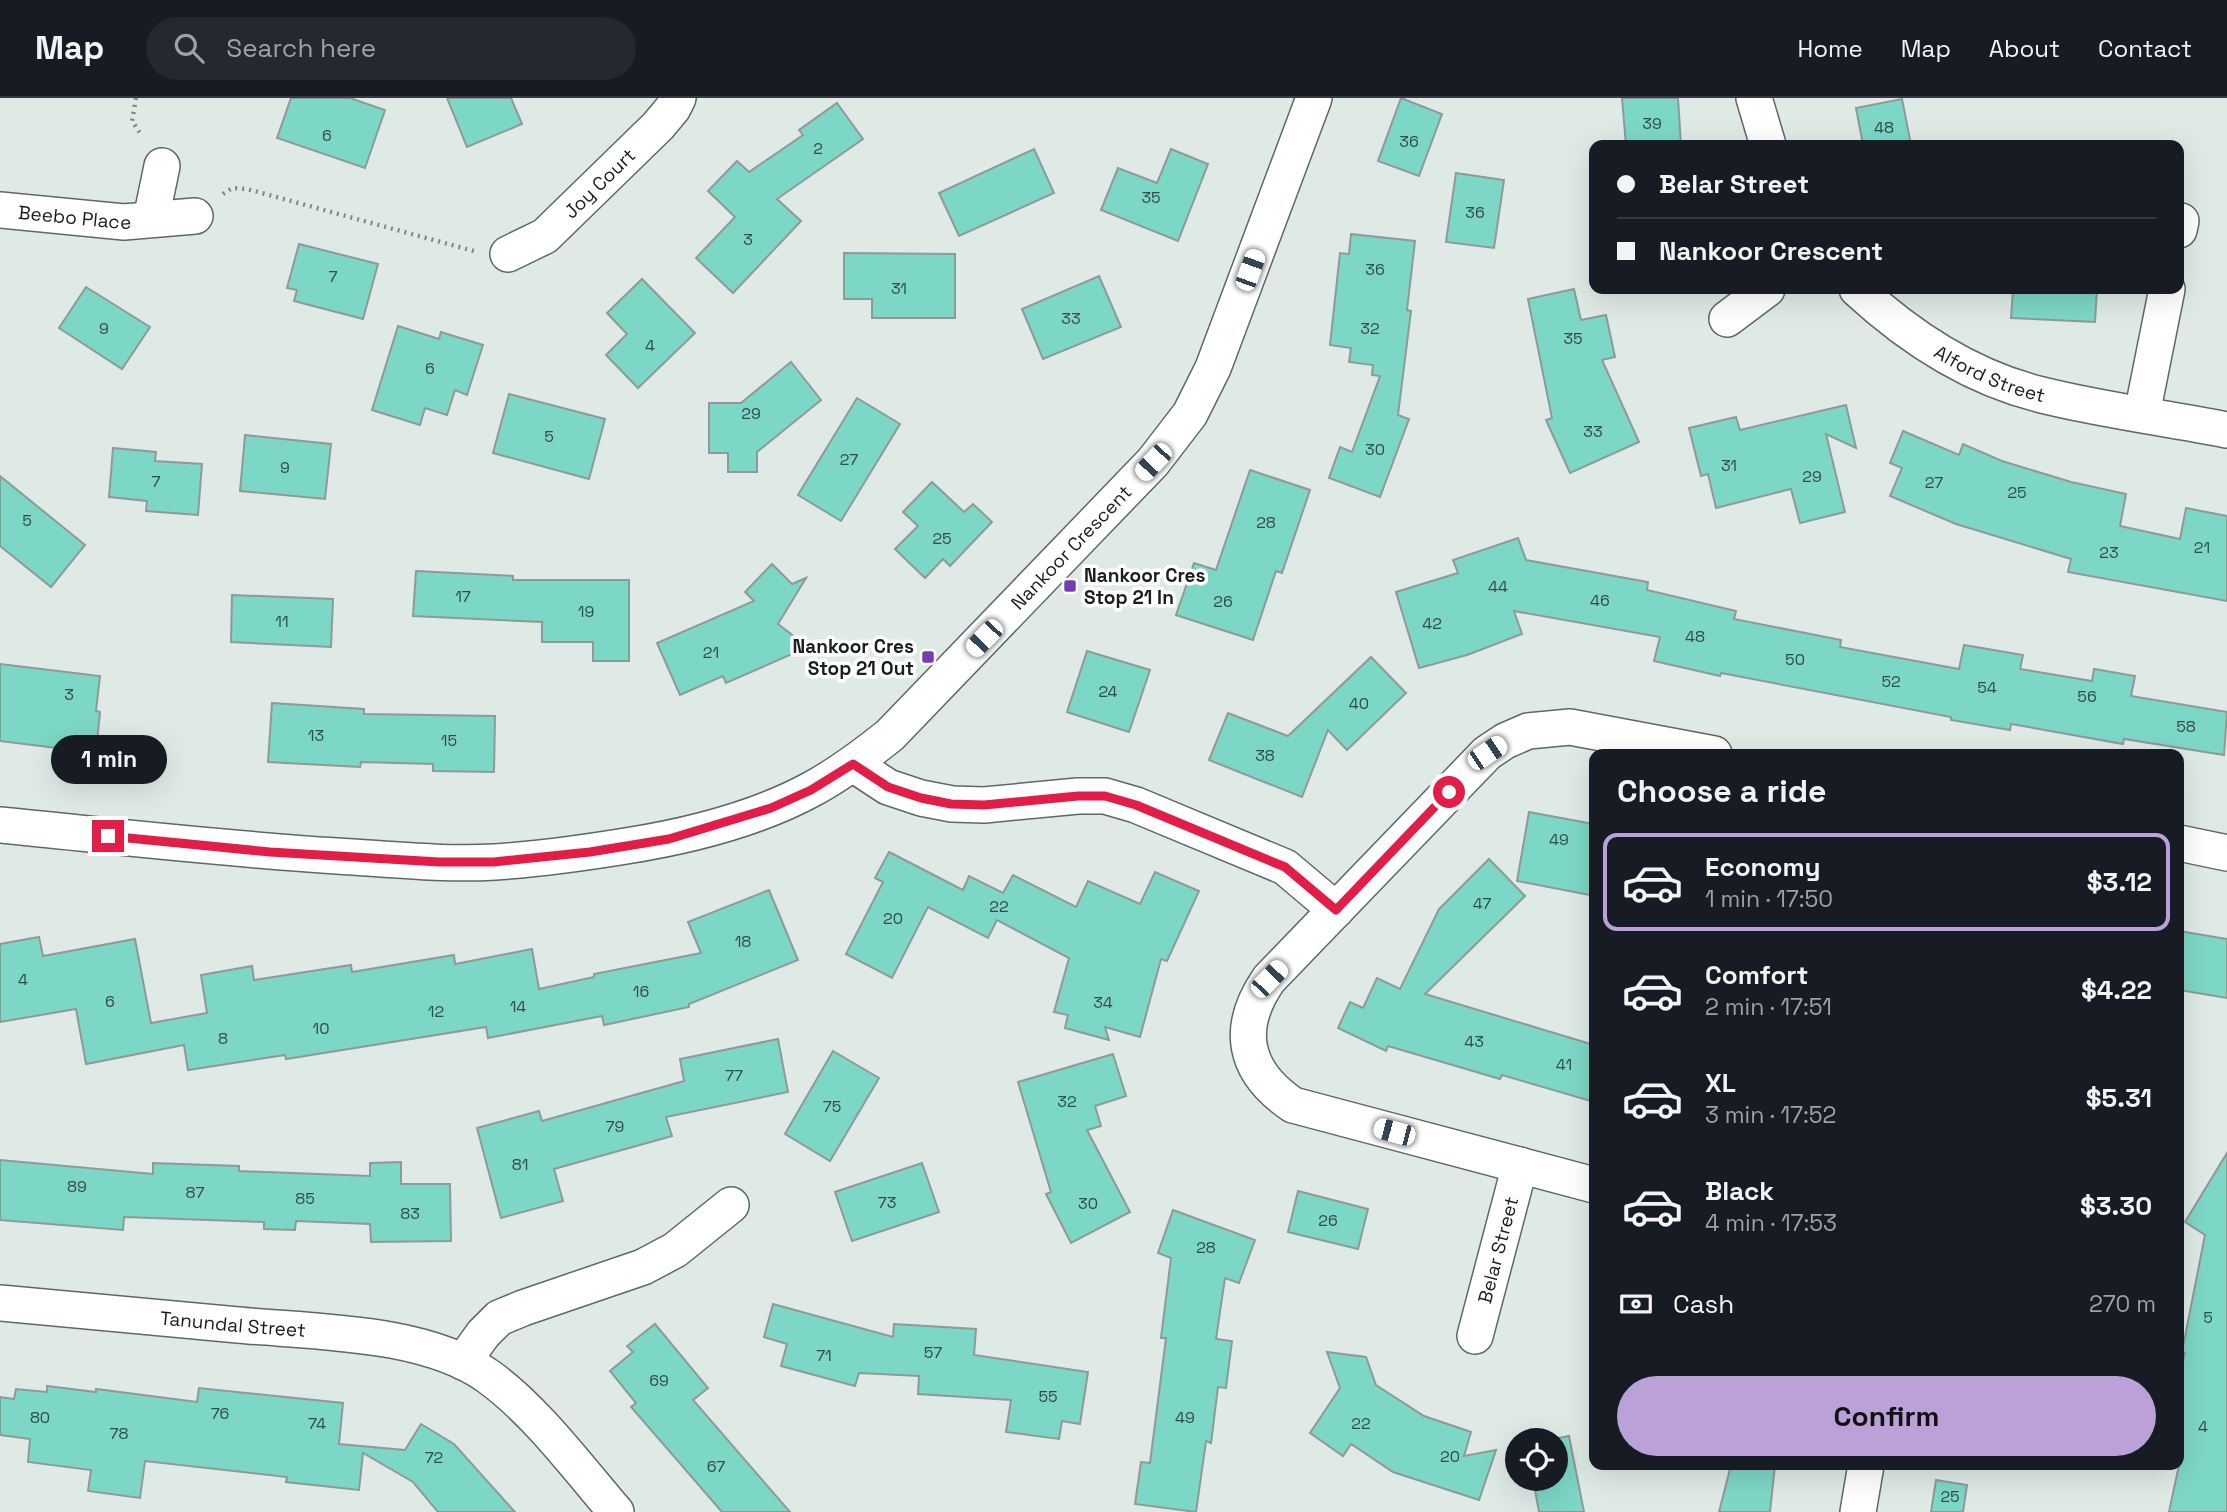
<!DOCTYPE html>
<html lang="en">
<head>
<meta charset="utf-8">
<style>
	:root { --surface:#171b24; --page:#242831; --text:#f1f3f6; --muted:#9ea1a6; --line:#363941; --accent:#baa1d8 }
	body { margin:0; font-family:"Space Grotesk",sans-serif; background:var(--page); color:var(--text); height:100vh; display:flex; flex-direction:column; font-size:26px; white-space:nowrap }
	* { box-sizing:border-box; margin:0 }
	p { font-size:23px; color:var(--muted) }
	.icon { flex:none; width:38px; height:38px; fill:none; stroke:currentColor; stroke-width:2; stroke-linecap:round; stroke-linejoin:round }
	.map { position:relative; flex:1; overflow:hidden }
	.sheet { position:absolute; left:1589px; top:651px; width:595px; height:721px; display:flex; flex-direction:column; background:var(--surface); border-radius:14px; box-shadow:0 7px 28px #0002 }
	.sheet>* { flex:none }
	.top-card { position:absolute; left:1589px; top:42px; width:595px; height:154px; border-radius:14px; box-shadow:0 7px 28px #0002; display:grid; align-content:center; height:154px; padding:0 28px; background:var(--surface) }
	.tools { position:absolute; left:1505px; top:1330px; display:grid; gap:14px }
	.tools a { display:grid; place-items:center; width:63px; height:63px; border-radius:50%; background:var(--surface); box-shadow:0 7px 28px #0002; font-size:35px }
	.end { position:absolute; width:32px; height:32px; margin:-16px; border:9px solid #e11d48; background:#fff; box-shadow:0 0 0 4px #fff }
	.from { border-radius:50% }
	.bubble { position:absolute; height:49px; border-radius:24px; background:var(--surface); box-shadow:0 7px 28px #0002; font-size:23px; font-weight:800; line-height:49px; text-align:center }
	.car { position:absolute; width:21px; height:42px; margin:-21px -10px; border-radius:9px; box-shadow:0 0 5px 2px #0007; background:linear-gradient(#fff 24%,#345 0 40%,#fff 0 76%,#345 0 86%,#fff 0) }
	.top-card b { display:flex; align-items:center; gap:24px; height:66px; font-size:26px }
	.top-card b+b { border-top:2px solid var(--line) }
	.top-card i { width:18px; height:18px; background:var(--text) }
	ul { padding:0; list-style:none }
	li { display:flex; align-items:center; gap:21px; height:98px; margin:0 14px 10px; padding:0 14px; border:4px solid transparent; border-radius:14px }
	li div { flex:1 }
	li b { display:block; font-size:26px }
	li em { font-style:normal; font-weight:800 }
	li.active { border-color:var(--accent) }
	li>.icon { width:63px; height:63px; stroke-width:1.5 }
	h2 { padding:0 28px; font-size:32px; line-height:84px }
	.pay { display:flex; align-items:center; gap:18px; height:77px; padding:0 28px; font-size:26px }
	.pay p { margin-inline-start:auto }
	.button { display:flex; gap:14px; margin-top:auto; padding:14px 28px }
	.button a { flex:1; height:80px; border-radius:42px; background:var(--accent); color:#111; font-size:28px; font-weight:800; line-height:80px; text-align:center }
	header { display:flex; align-items:center; gap:42px; box-sizing:border-box; height:98px; padding:0 35px; background:var(--surface); border-bottom:2px solid var(--line) }
	header strong { font-size:33px }
	nav { display:flex; gap:38px; margin-inline-start:auto; font-size:24px }
	.search { width:490px; height:63px; background:var(--page); display:flex; align-items:center; gap:18px; box-sizing:border-box; padding:0 24px; border-radius:38px; color:var(--muted); font-size:26px }
	.map>svg:first-child { display:block }
</style>
</head>
<body>
<header>
<strong>Map</strong>
<div class="search"><svg class="icon" aria-label="search" viewBox="0 0 24 24"><circle cx="10" cy="10" r="6"/><path d="M15 15l6 6"/></svg>Search here</div>
<nav><a>Home</a><a>Map</a><a>About</a><a>Contact</a></nav>
</header>
<div class="map">
<svg width="2227" height="1414" viewBox="0 0 2227 1414">
	<rect width="100%" height="100%" fill="#dfeae7"/>
	<g fill="#7dd7c7" stroke="#8f9a97" stroke-width="2">
		<polygon points="291,0 350,0 385,12 365,70 277,40"/>
		<polygon points="447,0 511,0 522,26 467,49"/>
		<polygon points="1401,0 1442,16 1419,78 1378,63"/>
		<polygon points="1622,0 1678,0 1681,47 1626,47"/>
		<polygon points="1902,1 1911,47 1863,47 1856,10"/>
		<polygon points="837,5 863,41 777,101 801,123 733,195 696,160 735,119 708,93 737,63 749,74 803,37 799,32"/>
		<polygon points="1034,51 1054,95 959,138 939,95"/>
		<polygon points="1171,51 1208,66 1178,143 1101,112 1118,70 1157,85"/>
		<polygon points="1456,75 1504,82 1494,150 1446,144"/>
		<polygon points="1351,136 1415,143 1407,212 1411,213 1398,317 1409,321 1380,399 1329,380 1340,349 1352,354 1380,278 1372,277 1373,267 1349,264 1351,250 1330,247 1340,155 1349,156"/>
		<polygon points="299,146 378,166 363,221 294,203 297,192 287,190"/>
		<polygon points="844,155 955,156 955,220 872,220 872,201 844,201"/>
		<polygon points="1099,178 1121,229 1043,261 1022,211"/>
		<polygon points="642,181 695,235 638,290 606,257 627,236 607,215"/>
		<polygon points="86,189 150,229 122,271 59,230"/>
		<polygon points="1574,191 1581,222 1606,217 1615,259 1602,262 1639,344 1570,375 1546,322 1552,320 1528,201"/>
		<polygon points="2013,191 2097,191 2095,224 2011,220"/>
		<polygon points="398,228 439,241 441,234 483,247 467,297 455,292 447,317 425,310 420,327 372,312"/>
		<polygon points="791,264 821,302 757,354 757,374 728,374 728,355 709,355 709,305 741,305"/>
		<polygon points="509,296 605,321 589,381 493,355"/>
		<polygon points="857,300 900,326 841,423 798,397"/>
		<polygon points="1846,307 1856,350 1826,336 1845,414 1800,425 1791,391 1716,410 1708,376 1701,378 1689,330 1736,319 1740,332"/>
		<polygon points="1903,333 1959,357 1963,346 2002,363 2071,384 2126,396 2120,428 2180,441 2186,410 2227,418 2227,503 2068,474 2071,461 1956,426 1890,398 1902,370 1890,365"/>
		<polygon points="245,337 331,346 325,401 240,393"/>
		<polygon points="113,350 156,354 155,363 202,366 198,417 146,413 147,403 109,399"/>
		<polygon points="1250,372 1310,392 1282,475 1276,473 1253,542 1176,517 1194,465 1216,472"/>
		<polygon points="0,378 85,447 51,489 0,448"/>
		<polygon points="932,384 964,414 973,406 992,424 950,468 943,461 925,480 895,451 918,428 903,414"/>
		<polygon points="1518,440 1526,462 1648,484 1647,492 1736,513 1734,521 1841,542 1840,549 1959,571 1964,547 2023,557 2020,571 2092,583 2094,571 2135,578 2131,598 2227,614 2224,657 2124,641 2123,646 2011,626 2010,632 1951,622 1951,619 1721,575 1720,578 1654,563 1660,539 1514,513 1522,536 1467,557 1419,570 1396,494 1458,475 1453,462"/>
		<polygon points="772,466 792,486 806,480 778,526 808,549 726,585 723,578 680,597 657,545 754,503 745,494"/>
		<polygon points="416,473 513,478 513,482 629,482 629,563 593,563 593,544 542,544 542,524 413,518"/>
		<polygon points="232,497 333,501 331,549 231,544"/>
		<polygon points="1087,553 1150,572 1129,634 1067,614"/>
		<polygon points="1371,559 1406,595 1347,652 1328,632 1302,699 1209,662 1228,615 1288,638"/>
		<polygon points="0,566 100,578 96,613 100,614 96,655 0,643"/>
		<polygon points="272,605 364,611 364,616 495,618 494,674 433,673 433,666 361,664 360,669 268,664"/>
		<polygon points="1529,714 1594,726 1594,773 1590,797 1517,783"/>
		<polygon points="889,754 963,792 969,778 1003,795 1013,777 1076,809 1088,783 1140,806 1155,774 1199,793 1167,863 1161,861 1140,939 1105,929 1109,942 1065,930 1068,917 1054,914 1069,860 997,822 988,840 928,809 892,880 846,856 883,784 875,780"/>
		<polygon points="1489,761 1525,798 1425,896 1594,947 1594,1004 1502,977 1500,981 1388,948 1386,953 1338,930 1350,904 1363,910 1377,880 1400,891 1439,811"/>
		<polygon points="769,792 798,862 689,906 689,909 604,927 602,918 488,940 486,929 286,961 285,957 188,972 184,947 86,966 76,911 0,924 0,846 39,839 43,858 135,841 151,925 207,915 201,877 252,868 254,882 351,867 352,874 454,857 455,866 532,851 539,891 594,879 594,876 701,855 688,824"/>
		<polygon points="2179,833 2227,841 2227,900 2179,892"/>
		<polygon points="778,941 788,994 666,1019 672,1038 554,1071 563,1103 501,1120 477,1030 539,1013 542,1023 684,983 680,961"/>
		<polygon points="833,953 879,980 830,1063 785,1036"/>
		<polygon points="1113,956 1126,998 1095,1008 1101,1028 1087,1032 1130,1114 1071,1145 1046,1096 1051,1094 1018,984"/>
		<polygon points="2227,1055 2227,1414 2169,1414 2179,1367 2179,1280 2185,1255 2182,1254 2205,1137 2185,1124"/>
		<polygon points="0,1062 153,1076 153,1065 239,1068 239,1073 370,1078 370,1065 401,1064 401,1086 450,1086 451,1143 371,1144 370,1126 296,1123 295,1132 264,1131 264,1124 124,1119 123,1132 0,1122"/>
		<polygon points="922,1065 939,1114 852,1143 835,1094"/>
		<polygon points="1298,1093 1368,1111 1358,1151 1288,1134"/>
		<polygon points="1173,1112 1255,1142 1239,1185 1225,1180 1216,1241 1232,1243 1226,1290 1218,1289 1211,1345 1206,1343 1196,1414 1135,1406 1141,1364 1150,1365 1166,1240 1161,1240 1171,1160 1158,1155"/>
		<polygon points="773,1206 893,1239 894,1226 976,1231 974,1257 1088,1274 1080,1326 1062,1323 1059,1341 1006,1334 1011,1302 918,1296 919,1278 859,1275 855,1288 781,1268 787,1246 764,1239"/>
		<polygon points="655,1226 708,1290 693,1302 790,1414 722,1414 631,1309 636,1305 610,1273 633,1254 627,1248"/>
		<polygon points="1327,1254 1366,1259 1376,1287 1424,1318 1471,1334 1464,1358 1496,1352 1479,1402 1393,1374 1351,1346 1343,1358 1310,1335 1340,1290"/>
		<polygon points="47,1288 96,1294 96,1291 197,1304 199,1290 343,1305 339,1346 405,1352 421,1326 454,1346 515,1414 438,1414 413,1384 363,1355 359,1392 286,1384 287,1379 145,1363 140,1400 88,1393 91,1372 28,1364 30,1341 0,1337 0,1299 14,1301 16,1291 47,1294"/>
		<polygon points="1569,1338 1584,1414 1539,1414 1533,1381 1556,1381 1556,1342 1549,1342"/>
		<polygon points="1731,1367 1775,1367 1770,1414 1719,1414"/>
		<polygon points="1936,1382 1967,1387 1963,1414 1931,1414"/>
	</g>
	<g fill="none" stroke-linecap="round" stroke-linejoin="round">
		<defs>
			<g id="minor">
				<polyline points="1754,0 1768,47"/>
				<path id="s1" d="M 0,112 L 124,124 L 195,118"/>
				<polyline points="151,121 162,68"/>
				<polyline points="2179,132 2181,123"/>
				<path id="s2" d="M 508,156 L 545,138 L 658,28 L 673,10 L 678,0"/>
				<path id="s3" d="M 1857,191 C 1909,239 1972,280 2042,297 C 2102,312 2166,320 2227,332"/>
				<polyline points="1727,221 1767,191"/>
				<polyline points="2142,316 2167,191"/>
				<polyline points="853,666 888,689 921,700 952,706 984,707 1078,698 1105,698 1136,707 1285,769 1336,812"/>
				<path id="s4" d="M 0,727 C 112,738 224,751 337,758 C 389,761 442,767 495,764 C 539,761 583,755 626,748 C 689,738 755,722 812,691 C 840,676 865,657 890,637 L 1153,364 L 1190,316 L 1213,270 L 1314,0"/>
				<polyline points="2179,745 2227,755"/>
				<path d="M 1594,1087 L 1293,1007 C 1243,973 1235,930 1269,881 L 1487,655 L 1505,643 L 1528,633 L 1570,629 L 1714,656"/>
				<path id="s5" d="M 0,1205 C 79,1212 158,1219 238,1227 C 314,1234 426,1233 489,1279 C 535,1312 579,1371 616,1414"/>
				<path id="s6" d="M 1475,1238 L 1520,1067"/>
				<polyline points="463,1264 483,1236 499,1220 523,1210 643,1169 675,1152 731,1107"/>
				<polyline points="1858,1414 1866,1367"/>
			</g>
		</defs>
		<use href="#minor" stroke="#5e6866" stroke-width="38"/>
		<g stroke="#808785" stroke-width="4.5" stroke-dasharray="2 5" stroke-linecap="butt">
			<polyline points="136,0 132,23 142,38"/>
			<polyline points="223,96 232,90 247,91 474,153"/>
		</g>
		<use href="#minor" stroke="#fff" stroke-width="35"/>
	</g>
	<g fill="none" stroke-linecap="round" stroke-linejoin="round">
		<polyline stroke="#e11d48" stroke-width="9" points="108,738 270,754 439,764 494,764 590,754 669,741 771,710 811,692 853,666 888,689 921,700 951,706 984,707 1078,698 1105,698 1136,707 1285,769 1336,812 1449,694"/>
	</g>
	<g fill="#763db3" stroke="#fff" stroke-width="2.5">
		<rect x="1063" y="481" width="14" height="14" rx="3.5"/>
		<rect x="921" y="552" width="14" height="14" rx="3.5"/>
	</g>
	<g text-anchor="middle" stroke-width="7" stroke-linejoin="round" paint-order="stroke">
		<g font-size="16" fill="#334c48">
			<text x="1652" y="31">39</text>
			<text x="1884" y="35">48</text>
			<text x="327" y="43">6</text>
			<text x="1409" y="49">36</text>
			<text x="818" y="56">2</text>
			<text x="1151" y="105">35</text>
			<text x="1475" y="120">36</text>
			<text x="748" y="147">3</text>
			<text x="1375" y="177">36</text>
			<text x="333" y="184">7</text>
			<text x="899" y="196">31</text>
			<text x="1071" y="226">33</text>
			<text x="104" y="236">9</text>
			<text x="1370" y="236">32</text>
			<text x="1573" y="246">35</text>
			<text x="650" y="253">4</text>
			<text x="430" y="276">6</text>
			<text x="751" y="321">29</text>
			<text x="1593" y="339">33</text>
			<text x="549" y="344">5</text>
			<text x="1375" y="357">30</text>
			<text x="849" y="367">27</text>
			<text x="1729" y="373">31</text>
			<text x="285" y="375">9</text>
			<text x="1812" y="384">29</text>
			<text x="156" y="389">7</text>
			<text x="1934" y="390">27</text>
			<text x="2017" y="400">25</text>
			<text x="27" y="428">5</text>
			<text x="1266" y="430">28</text>
			<text x="942" y="446">25</text>
			<text x="2202" y="455">21</text>
			<text x="2109" y="460">23</text>
			<text x="1498" y="494">44</text>
			<text x="463" y="504">17</text>
			<text x="1600" y="508">46</text>
			<text x="1223" y="509">26</text>
			<text x="586" y="519">19</text>
			<text x="282" y="529">11</text>
			<text x="1432" y="531">42</text>
			<text x="1695" y="544">48</text>
			<text x="711" y="560">21</text>
			<text x="1795" y="567">50</text>
			<text x="1891" y="589">52</text>
			<text x="1987" y="595">54</text>
			<text x="1108" y="599">24</text>
			<text x="69" y="602">3</text>
			<text x="2087" y="604">56</text>
			<text x="1359" y="611">40</text>
			<text x="2186" y="634">58</text>
			<text x="316" y="643">13</text>
			<text x="449" y="648">15</text>
			<text x="1265" y="663">38</text>
			<text x="1559" y="747">49</text>
			<text x="1482" y="811">47</text>
			<text x="999" y="814">22</text>
			<text x="893" y="826">20</text>
			<text x="743" y="849">18</text>
			<text x="23" y="887">4</text>
			<text x="641" y="899">16</text>
			<text x="110" y="909">6</text>
			<text x="1103" y="910">34</text>
			<text x="518" y="914">14</text>
			<text x="436" y="919">12</text>
			<text x="321" y="936">10</text>
			<text x="223" y="946">8</text>
			<text x="1474" y="949">43</text>
			<text x="1564" y="972">41</text>
			<text x="734" y="983">77</text>
			<text x="1067" y="1009">32</text>
			<text x="832" y="1014">75</text>
			<text x="615" y="1034">79</text>
			<text x="520" y="1072">81</text>
			<text x="77" y="1094">89</text>
			<text x="195" y="1100">87</text>
			<text x="305" y="1106">85</text>
			<text x="887" y="1110">73</text>
			<text x="1088" y="1111">30</text>
			<text x="410" y="1121">83</text>
			<text x="1328" y="1128">26</text>
			<text x="1206" y="1155">28</text>
			<text x="2208" y="1225">5</text>
			<text x="933" y="1260">57</text>
			<text x="824" y="1263">71</text>
			<text x="659" y="1288">69</text>
			<text x="1048" y="1304">55</text>
			<text x="220" y="1321">76</text>
			<text x="40" y="1325">80</text>
			<text x="1185" y="1325">49</text>
			<text x="317" y="1331">74</text>
			<text x="1361" y="1331">22</text>
			<text x="2203" y="1334">4</text>
			<text x="119" y="1341">78</text>
			<text x="1450" y="1364">20</text>
			<text x="434" y="1365">72</text>
			<text x="716" y="1374">67</text>
			<text x="1950" y="1404">25</text>
		</g>
		<g font-size="19" fill="#1a1e1d" stroke="#fff">
			<text dy="7" stroke="none"><textPath href="#s2" startOffset="117">Joy Court</textPath></text>
			<text dy="7" stroke="none"><textPath href="#s1" startOffset="75">Beebo Place</textPath></text>
			<text dy="7" stroke="none"><textPath href="#s3" startOffset="159">Alford Street</textPath></text>
			<text dy="7" stroke="none"><textPath href="#s4" startOffset="1180">Nankoor Crescent</textPath></text>
			<text dy="7" stroke="none"><textPath href="#s6" startOffset="89">Belar Street</textPath></text>
			<text dy="7" stroke="none"><textPath href="#s5" startOffset="234">Tanundal Street</textPath></text>
		</g>
		<g font-size="19" font-weight="bold" fill="#1a1e1d" stroke="#fff" text-anchor="start">
			<text x="1084" y="484">Nankoor Cres<tspan x="1084" dy="22">Stop 21 In</tspan></text>
			<text x="914" y="555" text-anchor="end">Nankoor Cres<tspan x="914" dy="22">Stop 21 Out</tspan></text>
		</g>
	</g>
</svg>
<div class="tools">
<a><svg class="icon" aria-label="locate" viewBox="0 0 24 24"><circle cx="12" cy="12" r="6"/><path d="M12 2v4M12 18v4M2 12h4M18 12h4"/></svg></a>
</div>
<i class="end from" style="left:1449px;top:694px"></i>
<i class="end" style="left:108px;top:738px"></i>
<div class="bubble" style="left:51px;top:637px;width:116px">1 min</div>
<i class="car" style="left:1250px;top:172px;rotate:20deg"></i>
<i class="car" style="left:1153px;top:364px;rotate:223deg"></i>
<i class="car" style="left:984px;top:540px;rotate:224deg"></i>
<i class="car" style="left:1487px;top:655px;rotate:56deg"></i>
<i class="car" style="left:1269px;top:881px;rotate:44deg"></i>
<i class="car" style="left:1394px;top:1034px;rotate:285deg"></i>
<div class="top-card">
<b><i class="from"></i>Belar Street</b>
<b><i></i>Nankoor Crescent</b>
</div>
<section class="sheet">
<h2>Choose a ride</h2>
<ul>
<li class="active"><svg class="icon" aria-label="car" viewBox="0 0 24 24"><path d="M5 17H2v-5l4-1 3-4h7l3 4 3 1v5h-3M9 17h6M6 11h13"/><circle cx="7" cy="17" r="2"/><circle cx="17" cy="17" r="2"/></svg><div><b>Economy</b><p>1 min · 17:50</p></div><em>$3.12</em></li>
<li><svg class="icon" aria-label="car" viewBox="0 0 24 24"><path d="M5 17H2v-5l4-1 3-4h7l3 4 3 1v5h-3M9 17h6M6 11h13"/><circle cx="7" cy="17" r="2"/><circle cx="17" cy="17" r="2"/></svg><div><b>Comfort</b><p>2 min · 17:51</p></div><em>$4.22</em></li>
<li><svg class="icon" aria-label="car" viewBox="0 0 24 24"><path d="M5 17H2v-5l4-1 3-4h7l3 4 3 1v5h-3M9 17h6M6 11h13"/><circle cx="7" cy="17" r="2"/><circle cx="17" cy="17" r="2"/></svg><div><b>XL</b><p>3 min · 17:52</p></div><em>$5.31</em></li>
<li><svg class="icon" aria-label="car" viewBox="0 0 24 24"><path d="M5 17H2v-5l4-1 3-4h7l3 4 3 1v5h-3M9 17h6M6 11h13"/><circle cx="7" cy="17" r="2"/><circle cx="17" cy="17" r="2"/></svg><div><b>Black</b><p>4 min · 17:53</p></div><em>$3.30</em></li>
</ul>
<div class="pay"><svg class="icon" aria-label="cash" viewBox="0 0 24 24"><path d="M3 7h18v10H3z"/><circle cx="12" cy="12" r="2"/></svg>Cash<p>270 m</p></div>
<div class="button"><a>Confirm</a></div>
</section>
</div>
</body>
</html>
